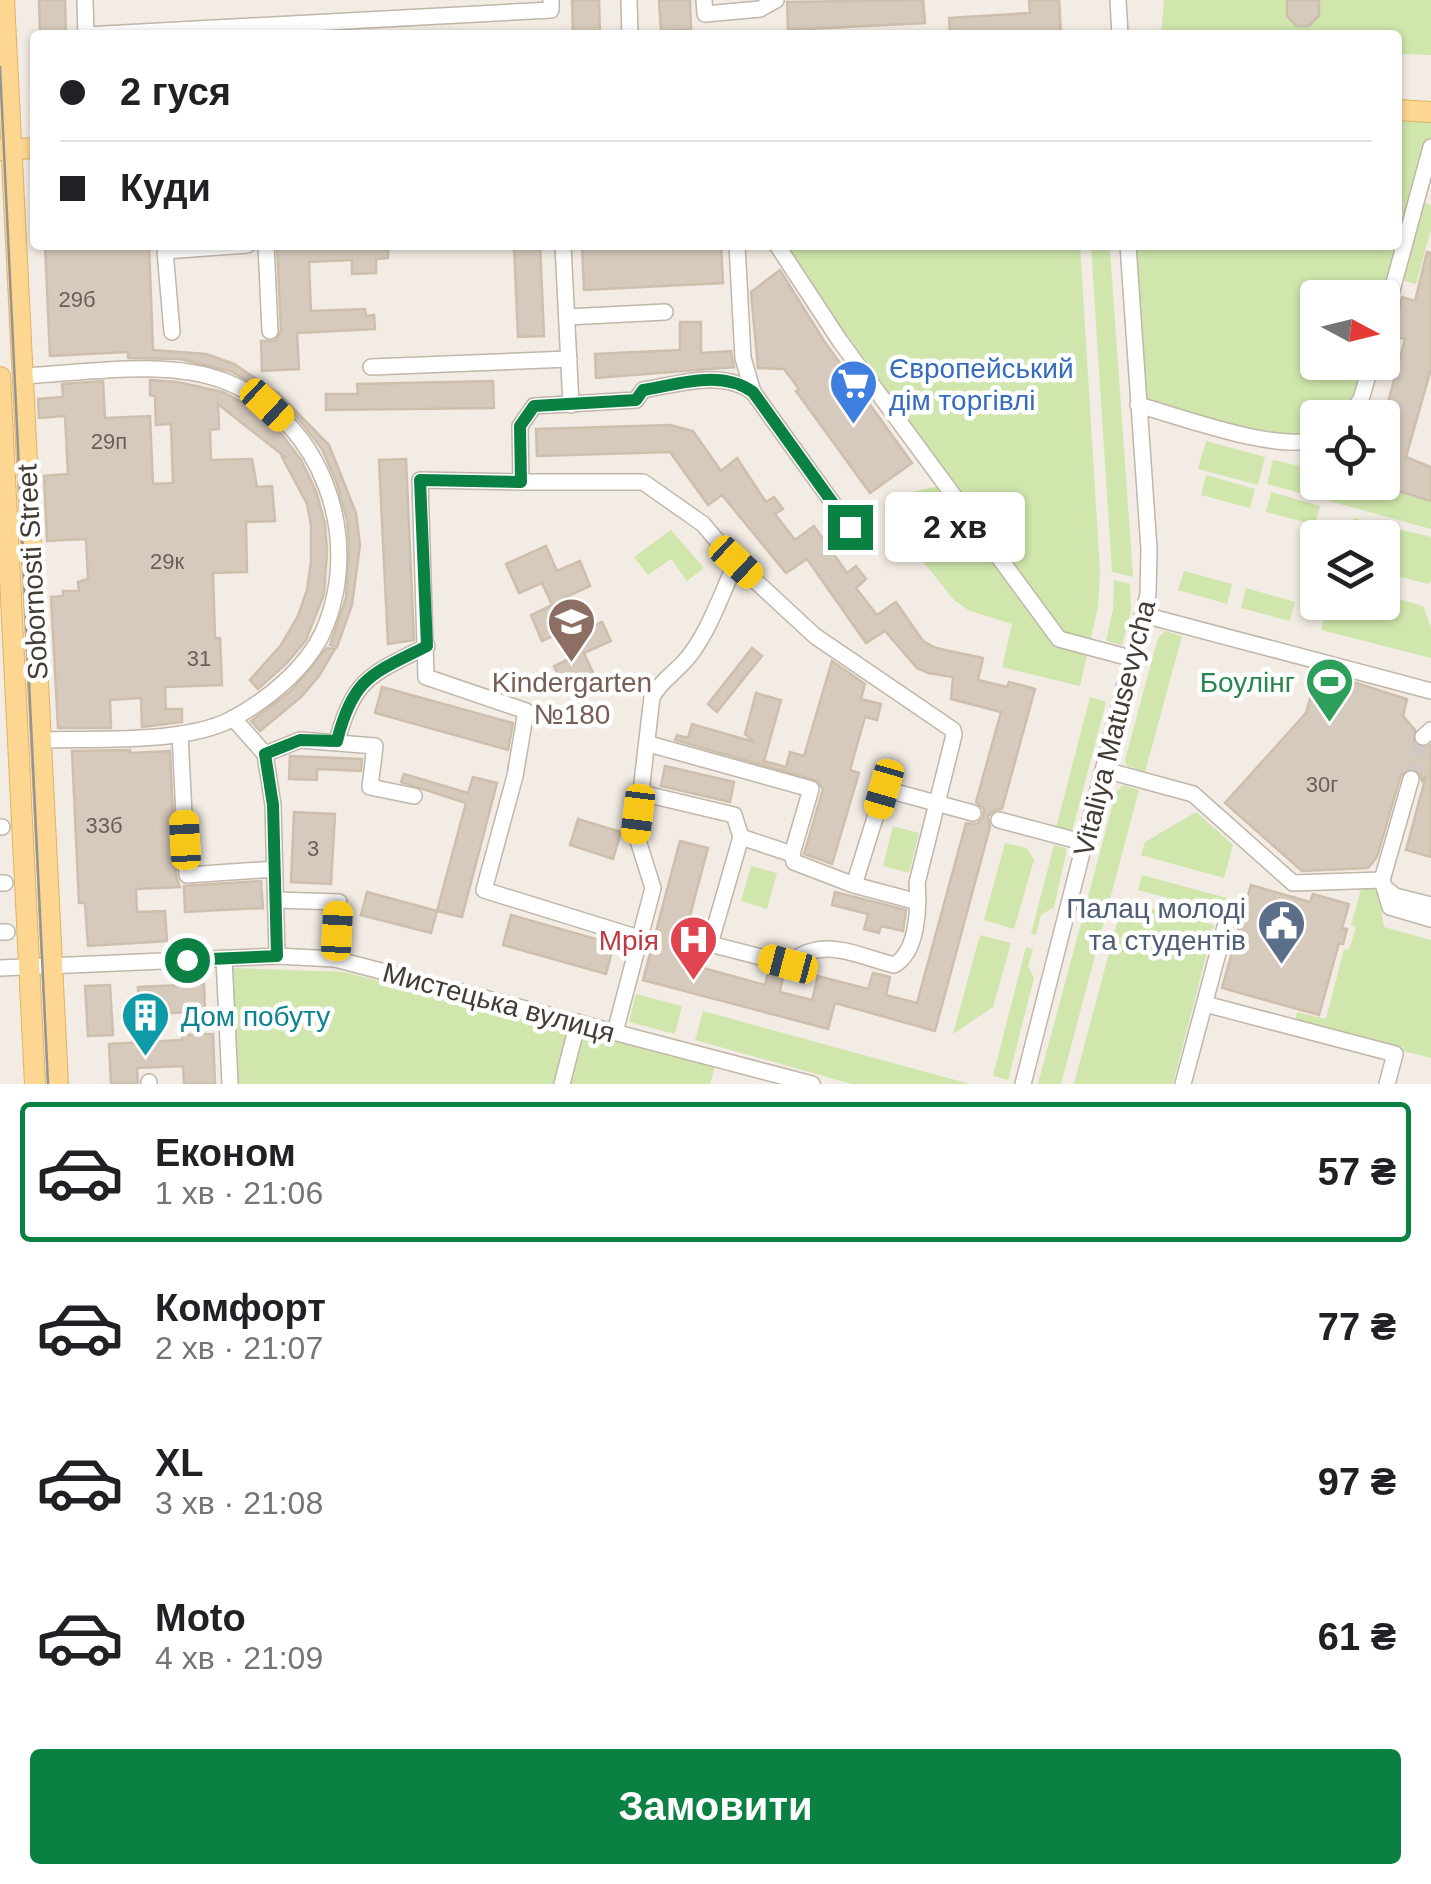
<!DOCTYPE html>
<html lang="uk">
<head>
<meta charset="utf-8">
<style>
	:root { --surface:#fff; --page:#f6f6f6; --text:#202124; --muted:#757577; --line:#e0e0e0; --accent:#0b8043 }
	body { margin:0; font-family:Arial,sans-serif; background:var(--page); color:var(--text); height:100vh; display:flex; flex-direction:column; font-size:38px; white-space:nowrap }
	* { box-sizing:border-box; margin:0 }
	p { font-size:32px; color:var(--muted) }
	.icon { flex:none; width:55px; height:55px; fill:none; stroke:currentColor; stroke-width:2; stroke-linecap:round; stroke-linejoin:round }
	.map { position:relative; height:1084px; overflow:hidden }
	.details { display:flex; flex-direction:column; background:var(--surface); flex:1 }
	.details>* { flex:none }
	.banner { position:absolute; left:30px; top:30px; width:1372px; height:220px; border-radius:10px; box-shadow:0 2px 8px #0004; display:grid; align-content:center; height:220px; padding:0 30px; background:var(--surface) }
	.needle { width:65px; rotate:97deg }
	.buttons { position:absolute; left:1300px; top:280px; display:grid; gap:20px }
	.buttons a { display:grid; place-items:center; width:100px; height:100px; border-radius:10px; background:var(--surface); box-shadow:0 2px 8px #0004; font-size:50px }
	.end { position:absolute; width:45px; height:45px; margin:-22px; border:12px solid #0b8043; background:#fff; box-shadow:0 0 0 5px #fff }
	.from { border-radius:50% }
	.bubble { position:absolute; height:70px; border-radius:10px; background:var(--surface); box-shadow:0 2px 8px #0004; font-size:32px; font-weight:700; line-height:70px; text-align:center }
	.car { position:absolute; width:30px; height:60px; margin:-30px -15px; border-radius:12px; box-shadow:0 0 8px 2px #0007; background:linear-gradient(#f5c518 24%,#345 0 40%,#f5c518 0 76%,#345 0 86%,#f5c518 0) }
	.banner b { display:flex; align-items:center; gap:35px; height:95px; font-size:38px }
	.banner b+b { border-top:2px solid var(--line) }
	.banner i { width:25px; height:25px; background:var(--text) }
	ul { padding:18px 0 0; list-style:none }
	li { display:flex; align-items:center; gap:30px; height:140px; margin:0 20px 15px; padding:0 10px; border:5px solid transparent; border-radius:10px }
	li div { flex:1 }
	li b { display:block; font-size:38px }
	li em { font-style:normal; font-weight:700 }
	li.current { border-color:var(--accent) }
	li>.icon { width:90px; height:90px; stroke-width:1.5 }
	.cta { display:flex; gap:20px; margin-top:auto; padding:20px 30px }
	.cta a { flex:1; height:115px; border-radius:10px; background:var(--accent); color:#fff; font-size:40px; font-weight:700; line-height:115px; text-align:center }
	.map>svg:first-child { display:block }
</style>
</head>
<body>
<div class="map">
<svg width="1431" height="1084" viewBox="0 0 1431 1084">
	<rect width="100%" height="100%" fill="#f2ece4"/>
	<g fill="#d0e6ac">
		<polygon points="1164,0 1431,0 1431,55 1398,54 1398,35 1161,35"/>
		<polygon points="1398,110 1431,112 1431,147 1382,298 1318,298 1318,362 1372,363 1348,417 1318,418 1317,439 1299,443 1138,405 1128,245 1398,245"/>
		<polygon points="1421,202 1431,205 1431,229 1416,284 1400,280"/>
		<polygon points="787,245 1080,245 1100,571 1098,607 1080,686 1002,667 1012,624 970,611 954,600 885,514 885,498 953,483 784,247"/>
		<polygon points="1091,246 1110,250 1133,577 1112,572"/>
		<polygon points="1206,441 1265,457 1258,485 1198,469"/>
		<polygon points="1273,460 1317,470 1318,482 1368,483 1393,489 1410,485 1407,495 1431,501 1431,529 1267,484"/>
		<polygon points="1206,475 1255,489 1250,508 1201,495"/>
		<polygon points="1271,492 1320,506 1315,525 1266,512"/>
		<polygon points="1354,518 1431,537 1431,581 1428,584 1383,572 1382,538 1349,537"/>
		<polygon points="671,530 704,568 687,581 671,559 648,575 634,557"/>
		<polygon points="1184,571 1232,584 1227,604 1178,590"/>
		<polygon points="1114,580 1130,584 1131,611 1122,645 1106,641 1113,610"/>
		<polygon points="1246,588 1295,602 1290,621 1241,608"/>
		<path d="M 1383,595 L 1423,606 L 1431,627 L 1431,658 L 1321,630 L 1327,606 C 1346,609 1363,602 1382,602 Z"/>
		<polygon points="1165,631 1182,636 1145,772 1127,766 1125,760 1158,638"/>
		<polygon points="1090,697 1106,702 1072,832 1056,828"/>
		<polygon points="1123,785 1139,790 1061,1084 1038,1084 1116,792"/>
		<polygon points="1196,812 1233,845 1224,878 1141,855 1145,842"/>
		<polygon points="893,826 919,833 909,873 883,866"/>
		<polygon points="1005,843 1027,848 1034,860 1014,929 984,920"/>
		<polygon points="1054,845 1067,849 1054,907 1041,915 1036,935 1031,934"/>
		<polygon points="751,866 777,873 767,909 741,901"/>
		<polygon points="1142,875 1227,898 1224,913 1138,890"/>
		<polygon points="1361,889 1374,889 1379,896 1384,927 1431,940 1431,1058 1400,1050 1404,1047 1395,1049 1295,1022 1297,1012 1326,1019 1344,949 1349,950 1356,927 1351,925"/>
		<polygon points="1123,901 1214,925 1173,1084 1074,1084"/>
		<polygon points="980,935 1011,943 993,1007 953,1034"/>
		<polygon points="1026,947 1033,949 1028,966 1034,978 1008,1080 993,1076"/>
		<polygon points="232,968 344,972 566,1029 569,1020 717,1059 710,1084 237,1084"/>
		<polygon points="636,994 682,1006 675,1034 629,1022"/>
		<polygon points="703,1011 970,1084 852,1084 695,1040"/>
	</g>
	<g fill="#d6cabc" stroke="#cebfad" stroke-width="2.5">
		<polygon points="39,0 65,0 66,35 40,35"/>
		<polygon points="572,0 599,0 600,35 573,35"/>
		<polygon points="659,0 690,0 691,30 661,31"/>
		<polygon points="923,0 925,23 788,30 787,2"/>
		<polygon points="1029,0 1059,0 1061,35 950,35 949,18 1030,13"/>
		<polygon points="1287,0 1319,0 1319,16 1309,26 1296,26 1287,16"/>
		<polygon points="45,245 149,245 153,350 206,354 234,364 279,394 329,445 356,513 360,545 352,605 337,647 330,645 346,598 349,546 347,520 337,484 322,449 297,417 268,392 230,371 180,359 128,358 128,352 50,356"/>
		<polygon points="277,245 388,245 388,258 376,259 376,273 352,274 352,260 309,262 311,311 365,309 366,316 374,315 375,329 297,333 299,369 262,371 261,341 275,341 281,331"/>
		<polygon points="514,245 540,245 544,336 518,337"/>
		<polygon points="582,245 721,245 723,283 584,290"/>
		<polygon points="1427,252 1431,253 1431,369 1406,457 1431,467 1431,501 1382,486 1382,425 1405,339 1392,336 1402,297 1415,301"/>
		<polygon points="780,270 824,341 912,463 870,493 796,391 799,389 784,369 758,368 751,292"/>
		<polygon points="680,322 701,322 701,353 731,351 734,367 596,378 595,354 680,350"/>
		<polygon points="150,380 178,382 223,392 254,409 280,432 301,460 316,491 325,524 327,552 324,594 306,640 287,663 258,689 250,680 281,645 298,616 307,590 311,561 311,525 307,504 282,457 285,457 218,404 219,429 210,430 211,460 252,459 257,487 272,486 275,521 246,522 247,572 213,573 215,638 220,638 222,685 165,687 166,709 182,709 182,722 142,727 141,698 110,700 111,728 58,728 51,597 63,596 63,591 79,591 78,582 88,579 86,539 47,541 44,476 68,474 65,416 39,418 38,399 63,397 62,384 103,381 105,418 150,416 153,484 173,483 171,424 156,425 155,396 150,395"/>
		<polygon points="493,381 494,408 326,410 326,394 358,394 357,384"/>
		<polygon points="670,425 693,431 721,471 737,458 766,502 774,497 783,509 775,514 795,540 814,526 847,573 856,566 866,579 856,588 877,615 896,602 923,641 936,648 983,658 978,680 1007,687 1009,682 1035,689 1002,809 995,810 988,816 990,827 935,1031 835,1003 828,1029 643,980 680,841 708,848 678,961 765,985 768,973 783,977 780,992 812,1000 818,976 868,989 873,973 890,977 886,995 917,1003 966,823 977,824 983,817 984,809 976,802 1001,712 951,699 953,677 928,673 917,668 885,631 866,643 807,559 786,573 722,495 708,505 670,452 537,456 536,429"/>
		<polygon points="406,459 414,640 388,644 379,460"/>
		<polygon points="546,546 557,571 580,561 590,586 566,597 582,631 602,622 611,641 584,653 594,675 564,688 554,666 575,656 564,631 542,641 531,615 552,605 542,583 519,593 506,564"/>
		<polygon points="327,648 335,649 319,676 301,697 260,731 251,721 291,691"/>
		<polygon points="752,648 762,656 717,712 708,704"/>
		<polygon points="832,661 865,684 861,699 881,704 877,720 865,717 850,770 859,773 832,864 804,854 823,789 818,781 675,740 677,735 688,738 692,724 754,742 745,734 756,693 781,700 764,761 786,767 790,752 804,756"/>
		<polygon points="1316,678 1353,682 1407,699 1403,716 1415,730 1414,744 1420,748 1431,745 1431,857 1406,850 1426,776 1422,781 1420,772 1413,768 1401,775 1377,857 1368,868 1302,871 1225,803 1306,713"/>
		<polygon points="382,687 513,723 508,750 375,713"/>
		<polygon points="130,750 130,753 170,751 176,876 180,887 136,889 137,912 165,911 167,941 88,946 85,903 79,903 72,751"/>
		<polygon points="290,756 362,759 361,771 317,769 317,780 289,779"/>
		<polygon points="665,766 734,782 730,802 661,786"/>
		<polygon points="404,774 468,793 473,777 497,783 462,917 437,911 466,803 401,782"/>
		<polygon points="294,812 335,814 331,884 291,882"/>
		<polygon points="578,819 621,832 613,859 570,845"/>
		<polygon points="261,881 263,908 185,912 184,886"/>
		<polygon points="1251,885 1310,902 1313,894 1349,904 1342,928 1347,929 1343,944 1339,943 1319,1015 1222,988"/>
		<polygon points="367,892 437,911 431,933 361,915"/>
		<polygon points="835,892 906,910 903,931 881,926 879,933 864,929 868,914 832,905"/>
		<polygon points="511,915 614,944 606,974 503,945"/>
		<polygon points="204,984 205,1011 139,1015 138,987"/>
		<polygon points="110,985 113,1035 88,1036 85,986"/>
		<polygon points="213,1034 215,1084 184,1084 183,1066 137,1068 138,1084 111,1084 109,1044 182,1040 182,1035"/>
	</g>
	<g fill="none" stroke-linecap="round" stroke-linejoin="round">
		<polyline stroke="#cfc9c1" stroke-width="15" stroke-dasharray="15 8" stroke-linecap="butt" points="1411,779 1423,737"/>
		<defs>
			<g id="minor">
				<polyline points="85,0 86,35 551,10 551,0"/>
				<polyline points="629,0 630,35"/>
				<polyline points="704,0 705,14 760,9 776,0"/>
				<polyline points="1118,0 1120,35"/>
				<polyline points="266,245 270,331"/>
				<polyline points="563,245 571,405"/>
				<polyline points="737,245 743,358 753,392"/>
				<polyline points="777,245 840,341 1059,639 1134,659"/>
				<polyline points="567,317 665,312"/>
				<polyline points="1382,327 1431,147"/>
				<polyline points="172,332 165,251 247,245"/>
				<polyline points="371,367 569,359"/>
				<path d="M 23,376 C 85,373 168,358 227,382 C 323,421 364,539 323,632 C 306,669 266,701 230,720 C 182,744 96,738 41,740"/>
				<path d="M 1138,405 C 1182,417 1277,453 1318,439"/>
				<polyline points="1348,418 1361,399 1372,362"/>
				<path d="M 521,482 L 643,482 L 703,524 L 736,563 L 815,636 L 953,730 L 954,735 L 917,883 C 919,907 918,952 894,965 C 854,955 823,935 788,964 L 710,944 L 741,837 L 734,815 L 641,793"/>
				<polyline points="1144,615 1431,691"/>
				<polyline points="233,718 265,754 273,805 277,956"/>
				<polyline points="180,734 187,875 275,869"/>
				<polyline points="1423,737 1431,730"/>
				<path d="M 337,741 C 354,677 372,674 427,646"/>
				<polyline points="649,744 811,789 792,854 794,862 854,885 918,902"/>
				<polyline points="265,754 300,740 375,746 370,787 414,796"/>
				<polyline points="1105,770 1193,794 1293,883 1382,880 1390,907 1431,919"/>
				<polyline points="999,820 1086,843"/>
				<polyline points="0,827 2,827"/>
				<polyline points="741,837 792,854"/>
				<polyline points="1382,880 1411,779"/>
				<polyline points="0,883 5,883"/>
				<polyline points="854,885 884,789 973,813"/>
				<polyline points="1384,887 1395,896 1431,905"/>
				<polyline points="276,900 339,902 335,959"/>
				<polyline points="0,932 7,932"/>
				<path d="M 639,938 L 484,890 L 515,776 L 526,711 L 426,677 L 420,480 L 521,482 L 520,426 L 534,406 L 636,400 L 643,390 C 679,384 722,369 753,392 L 850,527"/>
				<polyline points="224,958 230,1084"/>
				<polyline points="0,968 277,956 335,959 812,1084"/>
				<polyline points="1205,1004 1395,1054 1387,1084"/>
				<path d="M 615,1032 L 653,888 L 636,834 L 652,697 C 661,681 672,675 684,662 C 708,636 721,594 736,563"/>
				<polyline points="149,1082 149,1084"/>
				<polyline points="562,1084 578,1022"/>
				<polyline points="1023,1084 1148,594 1149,549 1128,245"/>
				<polyline points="1183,1084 1226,923"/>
			</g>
			<g id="major">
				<polyline points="4,0 58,1084"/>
				<polyline points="1398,110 1431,112"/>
				<polyline points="0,150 35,148"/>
				<polyline points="0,377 35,1084"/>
			</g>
		</defs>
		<use href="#minor" stroke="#c0b6a9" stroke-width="18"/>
		<use href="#major" stroke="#e1b262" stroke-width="22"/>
		<use href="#minor" stroke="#fff" stroke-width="15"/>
		<use href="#major" stroke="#fdd791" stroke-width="20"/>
		<polyline stroke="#949494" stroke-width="2.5" points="0,67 48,1084"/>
	</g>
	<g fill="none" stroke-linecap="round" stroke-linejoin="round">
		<path stroke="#0b8043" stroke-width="12" d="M 187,960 L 277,956 L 273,805 L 265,754 L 300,740 L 337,741 C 353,677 372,674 427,646 L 420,480 L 521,482 L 520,426 L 534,406 L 636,400 L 643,390 C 679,384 722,369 753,392 L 850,527"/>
	</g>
	<defs>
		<symbol id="supermarket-pin" viewBox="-11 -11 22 30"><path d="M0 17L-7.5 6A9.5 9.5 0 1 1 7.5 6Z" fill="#3f7fe0" stroke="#fff"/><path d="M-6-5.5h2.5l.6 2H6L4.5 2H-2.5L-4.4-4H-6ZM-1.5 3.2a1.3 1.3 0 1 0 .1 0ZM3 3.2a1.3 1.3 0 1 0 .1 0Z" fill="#fff"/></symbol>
		<symbol id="school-pin" viewBox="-11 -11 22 30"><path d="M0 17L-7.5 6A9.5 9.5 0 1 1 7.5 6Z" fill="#8d6e63" stroke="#fff"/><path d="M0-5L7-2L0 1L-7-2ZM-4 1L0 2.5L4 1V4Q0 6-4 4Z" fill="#fff"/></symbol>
		<symbol id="stadium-pin" viewBox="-11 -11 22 30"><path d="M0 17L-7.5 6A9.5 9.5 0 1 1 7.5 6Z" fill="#2e9e5b" stroke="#fff"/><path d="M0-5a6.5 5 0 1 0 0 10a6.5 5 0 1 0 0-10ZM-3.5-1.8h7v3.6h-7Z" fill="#fff"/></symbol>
		<symbol id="civic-pin" viewBox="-11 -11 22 30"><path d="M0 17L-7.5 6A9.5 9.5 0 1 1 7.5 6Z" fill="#5c6f8a" stroke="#fff"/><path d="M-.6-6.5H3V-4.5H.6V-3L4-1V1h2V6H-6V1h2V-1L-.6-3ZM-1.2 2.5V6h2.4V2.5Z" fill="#fff"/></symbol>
		<symbol id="hospital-pin" viewBox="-11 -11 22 30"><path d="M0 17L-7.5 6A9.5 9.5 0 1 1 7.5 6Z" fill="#e0444e" stroke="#fff"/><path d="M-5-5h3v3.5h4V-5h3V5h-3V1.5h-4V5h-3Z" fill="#fff"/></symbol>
		<symbol id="building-pin" viewBox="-11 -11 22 30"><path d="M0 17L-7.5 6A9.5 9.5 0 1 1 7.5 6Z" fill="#0f9aa8" stroke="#fff"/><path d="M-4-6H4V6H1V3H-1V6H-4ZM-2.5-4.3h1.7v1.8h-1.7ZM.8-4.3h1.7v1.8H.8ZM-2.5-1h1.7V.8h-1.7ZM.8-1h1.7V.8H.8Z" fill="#fff"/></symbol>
	</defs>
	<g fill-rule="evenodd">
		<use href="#supermarket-pin" x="826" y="356" width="55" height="75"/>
		<use href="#school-pin" x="544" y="594" width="55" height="75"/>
		<use href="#stadium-pin" x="1302" y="654" width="55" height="75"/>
		<use href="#civic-pin" x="1254" y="896" width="55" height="75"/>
		<use href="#hospital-pin" x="666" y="912" width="55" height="75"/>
		<use href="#building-pin" x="118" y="988" width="55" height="75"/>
	</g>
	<g text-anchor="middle" stroke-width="9" stroke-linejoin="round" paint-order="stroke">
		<g font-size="22" fill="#686056">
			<text x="77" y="307">29б</text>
			<text x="109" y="449">29п</text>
			<text x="167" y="569">29к</text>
			<text x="199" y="666">31</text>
			<text x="1322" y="792">30г</text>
			<text x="104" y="833">33б</text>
			<text x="313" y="856">3</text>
		</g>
		<g font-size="28" fill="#366cbe" stroke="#fff" text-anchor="start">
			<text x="889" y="378">Європейський<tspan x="889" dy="32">дім торгівлі</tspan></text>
		</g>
		<g font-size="28" fill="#433c34" stroke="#fff">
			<text transform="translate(32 572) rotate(-93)" y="10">Sobornosti Street</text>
			<text transform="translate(1114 728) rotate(-76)" y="10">Vitaliya Matusevycha</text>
			<text transform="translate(499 1002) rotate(15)" y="10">Мистецька вулиця</text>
		</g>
		<g font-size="28" fill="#785e54" stroke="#fff">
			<text x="572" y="692">Kindergarten<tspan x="572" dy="32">№180</tspan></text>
		</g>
		<g font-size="28" fill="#27864d" stroke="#fff" text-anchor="end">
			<text x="1295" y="692">Боулінг</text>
		</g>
		<g font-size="28" fill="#4e5e75" stroke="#fff" text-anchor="end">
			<text x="1246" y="918">Палац молоді<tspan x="1246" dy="32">та студентів</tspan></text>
		</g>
		<g font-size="28" fill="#be3a42" stroke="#fff" text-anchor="end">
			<text x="659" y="950">Мрія</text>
		</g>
		<g font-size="28" fill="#0d838f" stroke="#fff" text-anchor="start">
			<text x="181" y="1026">Дом побуту</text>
		</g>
	</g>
</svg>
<div class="buttons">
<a><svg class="needle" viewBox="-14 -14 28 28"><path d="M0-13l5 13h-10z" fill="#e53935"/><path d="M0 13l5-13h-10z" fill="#757577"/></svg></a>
<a><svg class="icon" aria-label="locate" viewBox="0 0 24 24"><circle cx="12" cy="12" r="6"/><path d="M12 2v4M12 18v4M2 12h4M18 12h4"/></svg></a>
<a><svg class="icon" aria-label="layers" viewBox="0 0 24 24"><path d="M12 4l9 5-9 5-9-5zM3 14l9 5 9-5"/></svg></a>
</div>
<i class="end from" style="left:187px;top:960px"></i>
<i class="end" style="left:850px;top:527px"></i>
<div class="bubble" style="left:885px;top:492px;width:140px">2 хв</div>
<i class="car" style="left:267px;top:405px;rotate:133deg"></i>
<i class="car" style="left:736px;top:562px;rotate:133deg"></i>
<i class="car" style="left:884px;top:789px;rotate:196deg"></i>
<i class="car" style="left:638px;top:814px;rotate:187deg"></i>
<i class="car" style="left:185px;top:840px;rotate:357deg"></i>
<i class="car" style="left:337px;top:931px;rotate:3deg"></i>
<i class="car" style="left:788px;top:964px;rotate:285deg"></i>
<div class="banner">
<b><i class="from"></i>2 гуся</b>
<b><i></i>Куди</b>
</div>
</div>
<section class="details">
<ul>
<li class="current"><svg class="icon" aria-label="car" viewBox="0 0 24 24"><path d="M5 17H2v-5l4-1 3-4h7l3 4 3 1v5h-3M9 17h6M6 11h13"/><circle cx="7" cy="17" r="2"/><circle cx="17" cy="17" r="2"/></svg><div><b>Економ</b><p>1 хв · 21:06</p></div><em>57 ₴</em></li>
<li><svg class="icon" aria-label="car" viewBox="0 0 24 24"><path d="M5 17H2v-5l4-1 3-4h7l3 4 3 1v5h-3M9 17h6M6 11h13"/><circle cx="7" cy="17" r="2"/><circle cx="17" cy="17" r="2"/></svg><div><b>Комфорт</b><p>2 хв · 21:07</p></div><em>77 ₴</em></li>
<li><svg class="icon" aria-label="car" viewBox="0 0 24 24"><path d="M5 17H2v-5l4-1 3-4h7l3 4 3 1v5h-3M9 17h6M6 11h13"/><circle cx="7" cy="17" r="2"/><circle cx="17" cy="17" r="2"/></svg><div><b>XL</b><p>3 хв · 21:08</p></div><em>97 ₴</em></li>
<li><svg class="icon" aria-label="car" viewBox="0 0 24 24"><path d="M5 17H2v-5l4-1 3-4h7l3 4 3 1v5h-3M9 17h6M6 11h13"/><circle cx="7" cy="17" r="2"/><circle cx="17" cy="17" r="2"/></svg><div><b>Moto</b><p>4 хв · 21:09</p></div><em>61 ₴</em></li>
</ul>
<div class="cta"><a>Замовити</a></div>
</section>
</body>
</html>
